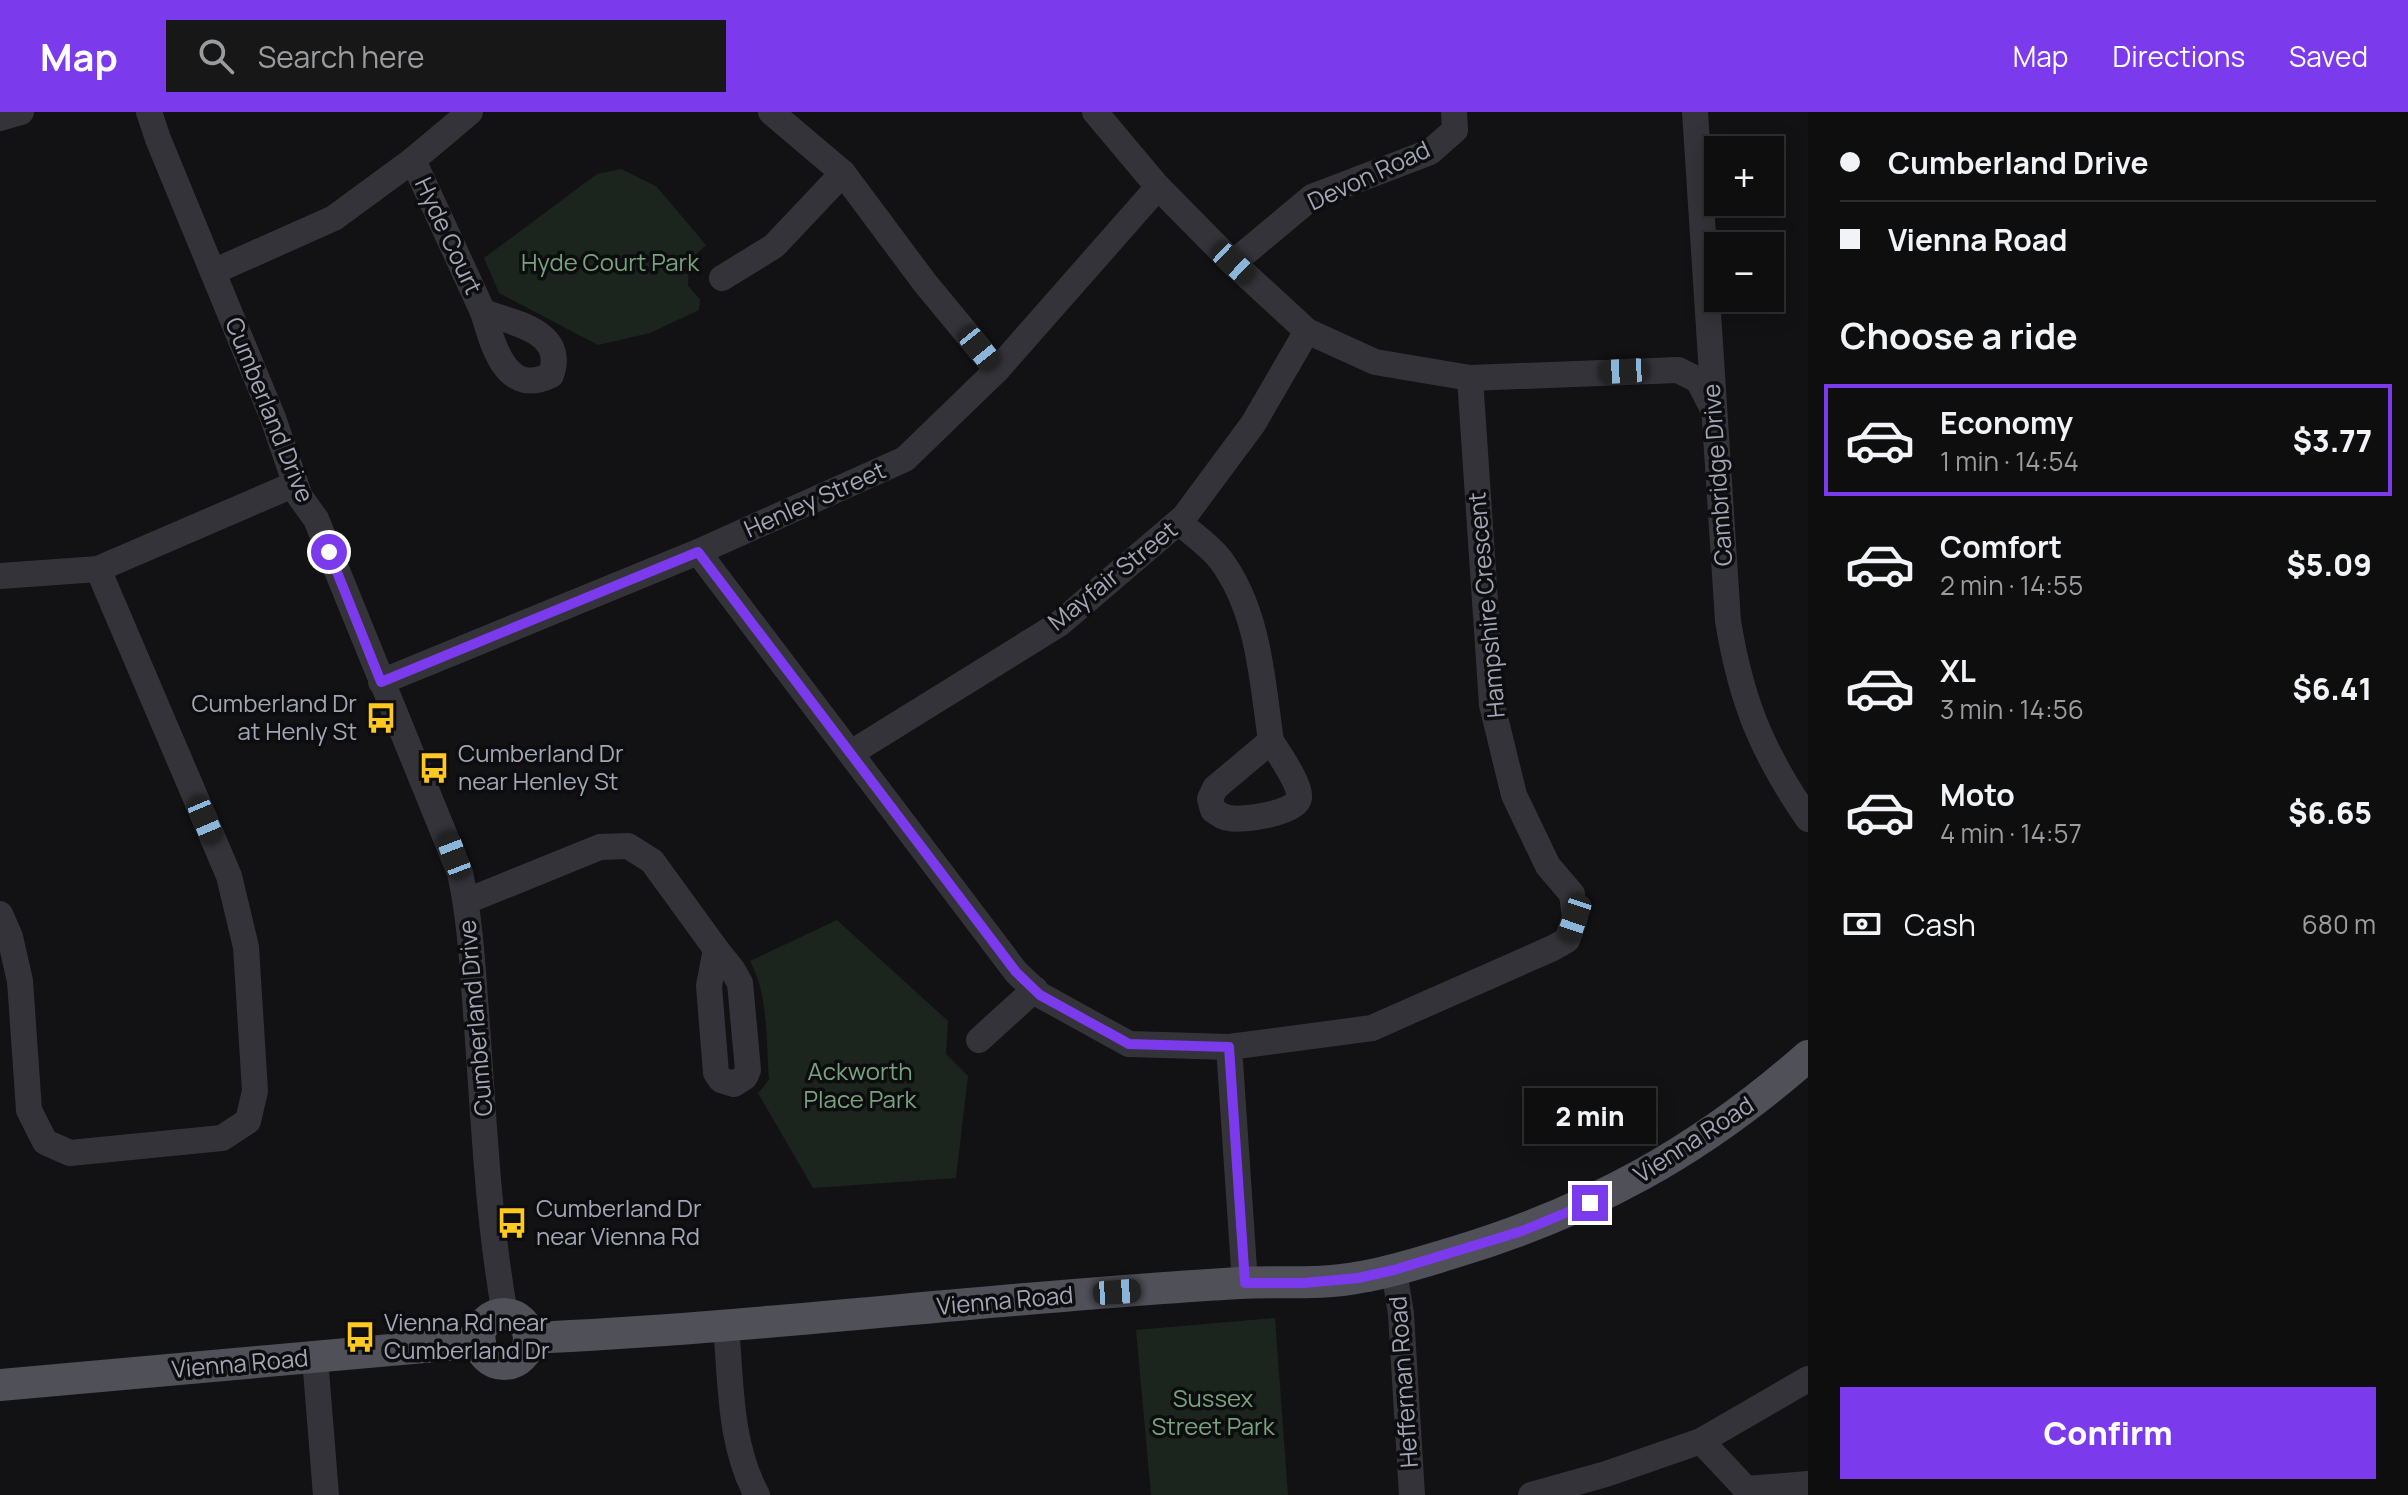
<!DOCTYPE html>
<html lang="en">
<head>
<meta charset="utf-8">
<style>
	:root { --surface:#0e0e0f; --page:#171718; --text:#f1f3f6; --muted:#9b9c9e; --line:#2e2e2f; --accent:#7c3aed }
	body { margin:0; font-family:Manrope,sans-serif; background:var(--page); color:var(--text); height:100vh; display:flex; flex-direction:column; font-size:30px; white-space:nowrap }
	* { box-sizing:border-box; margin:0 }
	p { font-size:26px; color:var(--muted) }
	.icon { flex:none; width:44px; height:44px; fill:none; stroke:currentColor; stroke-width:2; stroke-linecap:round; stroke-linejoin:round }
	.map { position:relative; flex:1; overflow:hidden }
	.side { display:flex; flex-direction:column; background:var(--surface); width:600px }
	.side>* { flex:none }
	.hud { display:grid; align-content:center; height:176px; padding:0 32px; background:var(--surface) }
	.fabs { position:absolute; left:1704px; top:24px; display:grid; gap:16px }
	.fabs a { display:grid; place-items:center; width:80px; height:80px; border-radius:0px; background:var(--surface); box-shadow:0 4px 20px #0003,0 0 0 2px var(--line); font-size:40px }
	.end { position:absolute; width:36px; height:36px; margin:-18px; border:10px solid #7c3aed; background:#fff; box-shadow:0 0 0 4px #fff }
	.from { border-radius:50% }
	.bubble { position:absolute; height:56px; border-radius:0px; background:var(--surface); box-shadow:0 4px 20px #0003,0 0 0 2px var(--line); font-size:26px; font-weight:800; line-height:56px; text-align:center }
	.car { position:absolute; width:24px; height:48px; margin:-24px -12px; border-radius:10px; box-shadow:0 0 6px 2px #0007; background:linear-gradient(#222 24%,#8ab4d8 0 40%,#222 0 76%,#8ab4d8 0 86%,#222 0) }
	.hud b { display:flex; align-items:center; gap:28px; height:76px; font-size:30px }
	.hud b+b { border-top:2px solid var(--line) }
	.hud i { width:20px; height:20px; background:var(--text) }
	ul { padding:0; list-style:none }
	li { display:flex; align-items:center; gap:24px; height:112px; margin:0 16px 12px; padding:0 16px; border:4px solid transparent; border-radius:0px }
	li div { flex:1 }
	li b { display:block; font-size:30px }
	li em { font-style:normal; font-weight:800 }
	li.on { border-color:var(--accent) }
	li>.icon { width:72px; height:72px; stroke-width:1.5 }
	h2 { padding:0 32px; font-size:36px; line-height:96px }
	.pay { display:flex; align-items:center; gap:20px; height:88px; padding:0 32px; font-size:30px }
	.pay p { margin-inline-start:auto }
	.primary-button { display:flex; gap:16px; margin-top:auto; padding:16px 32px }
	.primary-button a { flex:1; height:92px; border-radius:0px; background:var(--accent); color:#fff; font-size:32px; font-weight:800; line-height:92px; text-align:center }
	header { display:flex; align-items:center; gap:48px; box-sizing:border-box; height:112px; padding:0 40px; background:var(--accent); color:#fff }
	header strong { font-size:38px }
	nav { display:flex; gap:44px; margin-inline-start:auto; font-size:28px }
	.search { width:560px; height:72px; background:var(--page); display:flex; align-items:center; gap:20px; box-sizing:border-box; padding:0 28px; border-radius:0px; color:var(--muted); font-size:30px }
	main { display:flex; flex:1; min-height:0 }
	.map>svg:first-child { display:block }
</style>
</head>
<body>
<header>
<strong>Map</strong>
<div class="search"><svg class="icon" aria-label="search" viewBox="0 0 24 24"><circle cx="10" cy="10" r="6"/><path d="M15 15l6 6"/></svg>Search here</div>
<nav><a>Map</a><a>Directions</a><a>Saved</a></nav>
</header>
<main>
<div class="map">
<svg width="1808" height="1383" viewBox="0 0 1808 1383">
	<rect width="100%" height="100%" fill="#121214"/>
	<g fill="#1c241e">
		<polygon points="621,57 657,75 706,133 689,149 688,174 700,187 699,198 650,221 598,233 499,181 484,146 597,62"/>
		<path d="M 837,808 L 948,909 L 946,942 L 968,964 L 956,1066 L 813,1076 L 758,981 L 769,968 C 766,930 769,884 750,849 Z"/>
		<polygon points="1275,1206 1288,1383 1151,1383 1136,1218"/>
	</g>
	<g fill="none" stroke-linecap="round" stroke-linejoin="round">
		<g stroke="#333339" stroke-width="26">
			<path d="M 149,0 L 158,27 L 273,306 L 300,385 L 316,407 L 460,761 C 471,811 473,863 477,914 C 484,1010 488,1107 505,1202"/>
			<polyline points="771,0 843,61 925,171 997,258"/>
			<polyline points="1095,0 1158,75 1233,151 1307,219 1375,250 1470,266 1678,258 1698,268 1713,297"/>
			<path d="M 1695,0 L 1728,509 C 1741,589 1762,640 1808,707"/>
			<polyline points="0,6 21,0"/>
			<polyline points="413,48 483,200"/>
			<polyline points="1233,151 1312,85 1430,40 1455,18 1454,0"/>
			<polyline points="213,160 334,106 413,48 470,0"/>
			<polyline points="722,166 774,134 843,61"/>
			<path d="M 483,200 C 514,211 566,219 551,263 C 505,286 493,232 483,200 Z"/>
			<path d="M 1179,410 C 1192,422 1209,433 1220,447 C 1259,499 1262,567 1271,629"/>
			<polyline points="698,440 1016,860 1040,883 1129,932 1229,935 1372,916 1553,836 1567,828 1575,806 1572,782 1548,754 1514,683 1492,593 1470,266"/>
			<polyline points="0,464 98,457 295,372"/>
			<polyline points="381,570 698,440 905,347 997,258 1158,75"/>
			<path d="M 1271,629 C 1278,641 1301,672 1299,686 C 1297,701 1243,709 1229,706 C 1222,705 1218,702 1213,698 L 1210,687 L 1215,676 Z"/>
			<polyline points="851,641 1059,512 1184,405 1253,312 1307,219"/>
			<polyline points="467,789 600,735 628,734 652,749 716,837"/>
			<polyline points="0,802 10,825 20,869 29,998 45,1030 70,1041 222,1026 248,1009 255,979 246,835 229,764 98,457"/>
			<polygon points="716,837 732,857 740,871 748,958 745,965 734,972 721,968 716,961 709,874"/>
			<polyline points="979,928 1035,877"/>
			<polyline points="1229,935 1245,1171"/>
			<polyline points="1394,1158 1401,1202 1412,1383"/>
			<path d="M 726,1213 C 731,1269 729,1332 757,1383"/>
			<polyline points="315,1246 326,1383"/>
			<polyline points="1701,1329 1746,1377 1808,1372"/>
			<polyline points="1531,1383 1606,1362 1701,1329 1808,1267"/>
		</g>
		<g stroke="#4f5058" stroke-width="32">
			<circle cx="504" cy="1227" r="25"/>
			<path d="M 529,1226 C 695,1219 860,1201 1026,1187 C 1097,1181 1169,1175 1240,1171 C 1281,1169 1321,1173 1361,1165 C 1392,1160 1422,1150 1452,1141 C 1591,1099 1699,1040 1808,944"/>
			<polyline points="0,1273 480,1230"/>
		</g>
	</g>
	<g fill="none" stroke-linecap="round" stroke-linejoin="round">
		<polyline stroke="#7c3aed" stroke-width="10" points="329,440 381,570 698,440 1016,860 1040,883 1129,932 1229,935 1245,1171 1304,1171 1358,1166 1394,1158 1522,1119 1590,1091"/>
	</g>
	<defs>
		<symbol id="bus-bare" viewBox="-9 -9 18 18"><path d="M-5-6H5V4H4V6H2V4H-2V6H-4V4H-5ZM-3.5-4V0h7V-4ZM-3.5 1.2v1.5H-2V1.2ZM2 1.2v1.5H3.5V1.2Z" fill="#ffc91f" stroke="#0d0d0f" stroke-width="2.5" paint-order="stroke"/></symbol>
	</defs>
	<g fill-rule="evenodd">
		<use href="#bus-bare" x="359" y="584" width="44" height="44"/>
		<use href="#bus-bare" x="412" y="634" width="44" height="44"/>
		<use href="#bus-bare" x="490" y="1089" width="44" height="44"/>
		<use href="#bus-bare" x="338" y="1203" width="44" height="44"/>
	</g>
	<g text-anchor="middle" stroke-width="7" stroke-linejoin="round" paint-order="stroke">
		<g font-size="24" fill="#a2a6b6" stroke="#0d0d0f">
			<text transform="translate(1369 64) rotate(-25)" y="8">Devon Road</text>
			<text transform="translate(448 124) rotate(65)" y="8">Hyde Court</text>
			<text transform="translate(269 298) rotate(68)" y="8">Cumberland Drive</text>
			<text transform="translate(1718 363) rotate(-94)" y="8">Cambridge Drive</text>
			<text transform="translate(815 388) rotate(-24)" y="8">Henley Street</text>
			<text transform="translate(1113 464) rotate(-39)" y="8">Mayfair Street</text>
			<text transform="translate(1487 493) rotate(-95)" y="8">Hampshire Crescent</text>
			<text transform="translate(476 906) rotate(-95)" y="8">Cumberland Drive</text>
			<text transform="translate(1694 1028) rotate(-33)" y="8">Vienna Road</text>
			<text transform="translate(1005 1189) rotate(-5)" y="8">Vienna Road</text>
			<text transform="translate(240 1252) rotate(-5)" y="8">Vienna Road</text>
			<text transform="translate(1404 1270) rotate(-94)" y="8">Heffernan Road</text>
		</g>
		<g font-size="24" fill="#77a37e" stroke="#0d0d0f">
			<text x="610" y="159">Hyde Court Park</text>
			<text x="860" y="968">Ackworth<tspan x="860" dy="28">Place Park</tspan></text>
			<text x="1213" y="1295">Sussex<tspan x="1213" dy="28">Street Park</tspan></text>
		</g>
		<g font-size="24" fill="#a2a6b6" stroke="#0d0d0f" text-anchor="start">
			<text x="357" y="600" text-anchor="end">Cumberland Dr<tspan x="357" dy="28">at Henly St</tspan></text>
			<text x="458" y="650">Cumberland Dr<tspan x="458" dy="28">near Henley St</tspan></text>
			<text x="536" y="1105">Cumberland Dr<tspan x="536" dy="28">near Vienna Rd</tspan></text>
			<text x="384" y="1219">Vienna Rd near<tspan x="384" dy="28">Cumberland Dr</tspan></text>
		</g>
	</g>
</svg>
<div class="fabs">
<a>+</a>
<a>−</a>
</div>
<i class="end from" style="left:329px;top:440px"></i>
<i class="end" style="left:1590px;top:1091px"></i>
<div class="bubble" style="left:1524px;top:976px;width:132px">2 min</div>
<i class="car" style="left:1233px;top:151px;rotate:133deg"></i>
<i class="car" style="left:979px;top:236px;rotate:141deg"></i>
<i class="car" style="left:1624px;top:259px;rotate:267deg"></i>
<i class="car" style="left:205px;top:708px;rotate:157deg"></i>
<i class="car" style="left:454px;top:743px;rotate:339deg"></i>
<i class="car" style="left:1575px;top:806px;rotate:199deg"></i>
<i class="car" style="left:1117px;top:1180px;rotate:86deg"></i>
</div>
<section class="side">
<div class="hud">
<b><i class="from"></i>Cumberland Drive</b>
<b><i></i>Vienna Road</b>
</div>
<h2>Choose a ride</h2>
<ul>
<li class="on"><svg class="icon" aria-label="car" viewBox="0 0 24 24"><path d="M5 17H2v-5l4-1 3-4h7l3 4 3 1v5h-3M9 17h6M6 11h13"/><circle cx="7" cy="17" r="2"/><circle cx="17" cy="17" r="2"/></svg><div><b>Economy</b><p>1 min · 14:54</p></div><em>$3.77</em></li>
<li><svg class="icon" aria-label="car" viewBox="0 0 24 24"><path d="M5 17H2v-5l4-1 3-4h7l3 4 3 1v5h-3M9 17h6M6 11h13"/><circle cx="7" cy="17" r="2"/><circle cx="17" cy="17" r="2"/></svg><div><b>Comfort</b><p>2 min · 14:55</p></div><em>$5.09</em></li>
<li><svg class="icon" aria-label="car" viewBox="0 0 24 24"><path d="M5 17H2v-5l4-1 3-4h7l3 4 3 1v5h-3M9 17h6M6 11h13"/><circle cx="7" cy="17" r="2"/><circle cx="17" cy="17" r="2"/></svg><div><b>XL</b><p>3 min · 14:56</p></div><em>$6.41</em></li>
<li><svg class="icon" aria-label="car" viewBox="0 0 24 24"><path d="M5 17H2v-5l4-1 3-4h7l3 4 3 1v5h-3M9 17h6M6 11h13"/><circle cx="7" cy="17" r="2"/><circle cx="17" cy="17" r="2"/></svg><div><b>Moto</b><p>4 min · 14:57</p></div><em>$6.65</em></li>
</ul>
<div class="pay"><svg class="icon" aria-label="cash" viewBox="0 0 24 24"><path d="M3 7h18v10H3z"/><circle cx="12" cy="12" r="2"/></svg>Cash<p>680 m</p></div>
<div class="primary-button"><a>Confirm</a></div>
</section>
</main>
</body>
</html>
